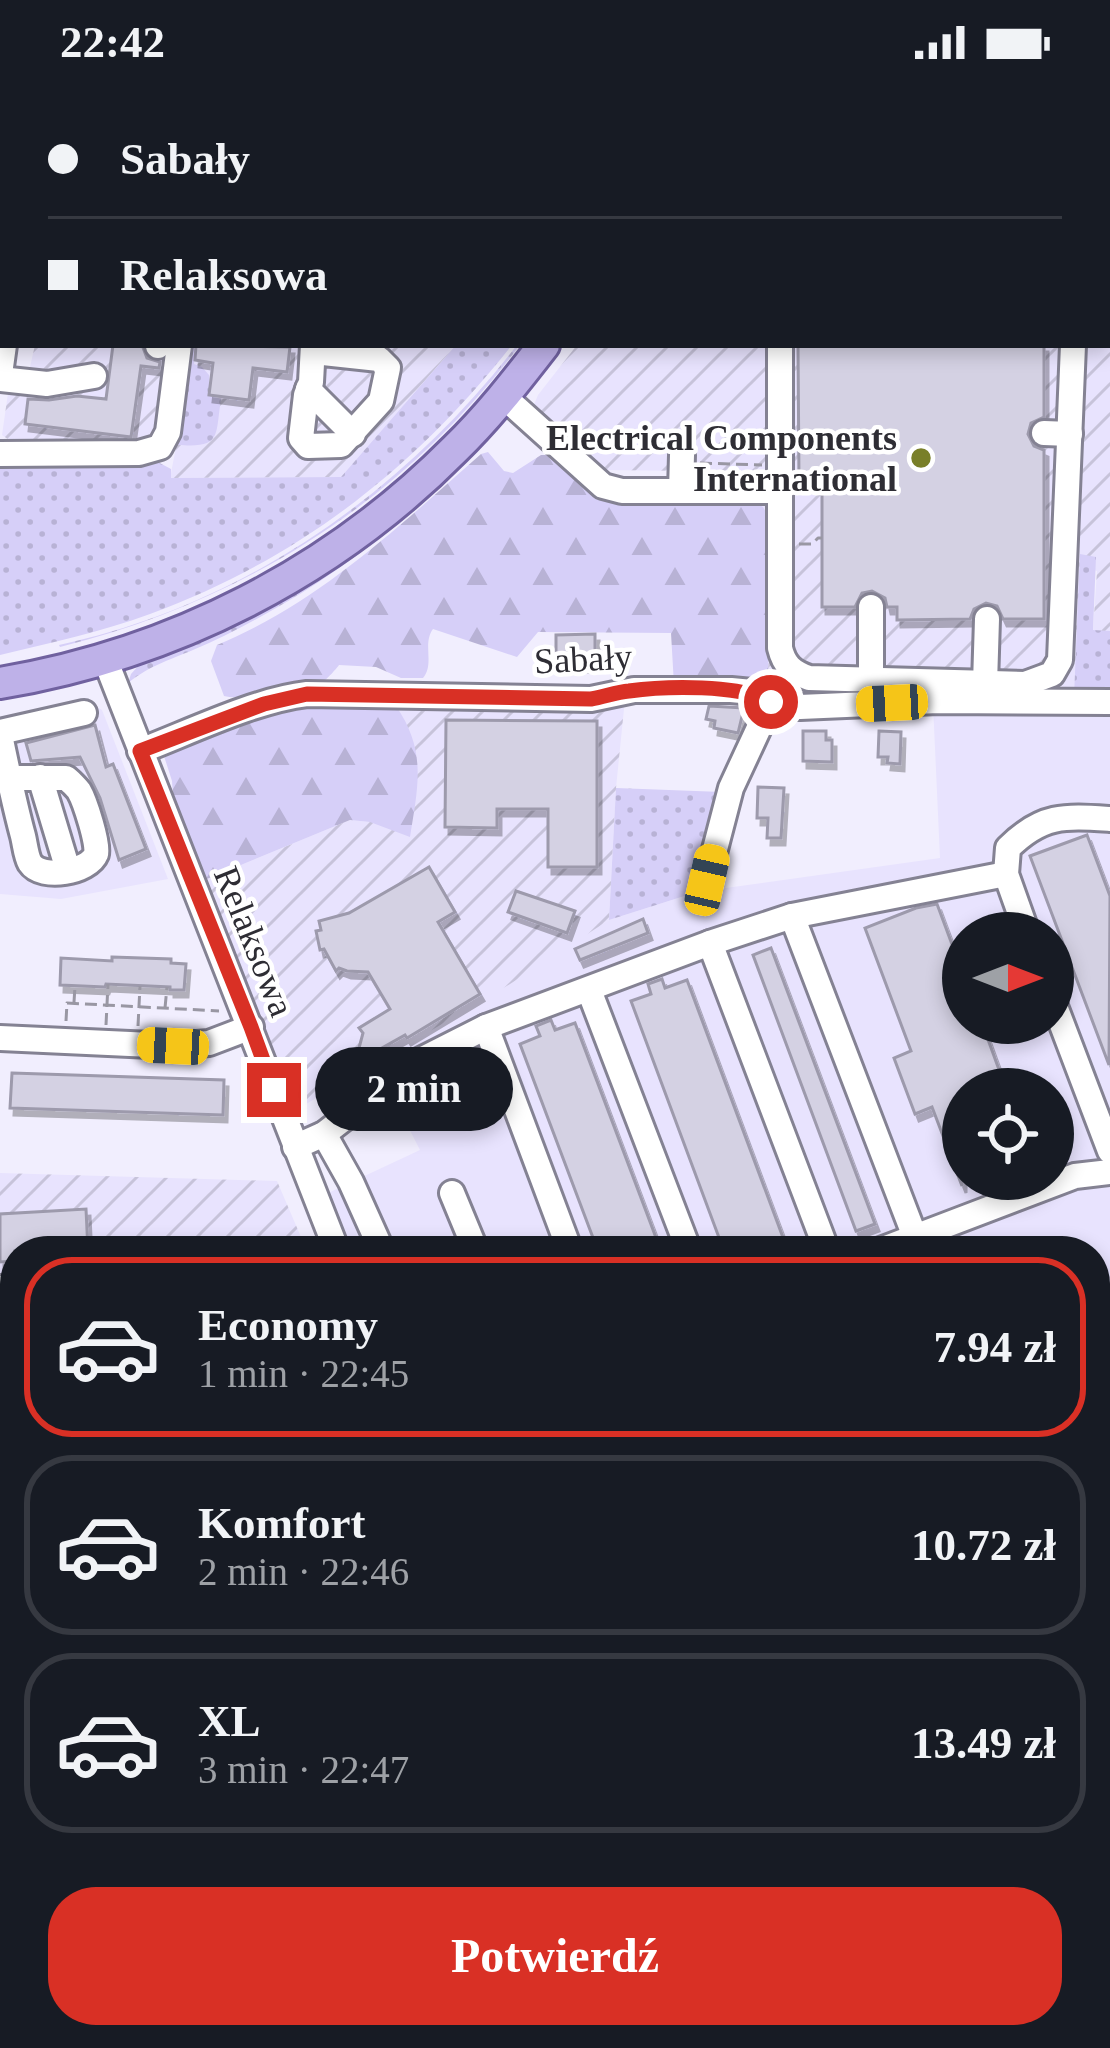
<!DOCTYPE html>
<html lang="pl">
<head>
<meta charset="utf-8">
<style>
	:root { --surface:#171b24; --page:#242831; --text:#f1f3f6; --muted:#9ea1a6; --line:#363941; --accent:#d93025 }
	body { margin:0; font-family:Georgia,serif; background:var(--page); color:var(--text); height:100vh; display:flex; flex-direction:column; font-size:45px; white-space:nowrap }
	* { box-sizing:border-box; margin:0 }
	p { font-size:39px; color:var(--muted) }
	.icon { flex:none; width:66px; height:66px; fill:none; stroke:currentColor; stroke-width:2; stroke-linecap:round; stroke-linejoin:round }
	.map { position:relative; flex:1; overflow:hidden }
	.details { position:absolute; left:0px; top:1152px; width:1110px; height:813px; display:flex; flex-direction:column; background:var(--surface); border-radius:48px 48px 0 0; box-shadow:0 6px 18px #0003 }
	.details>* { flex:none }
	.guide { position:absolute; left:0px; top:0px; width:1110px; height:264px; box-shadow:0 6px 18px #0003; display:grid; align-content:center; height:264px; padding:0 48px; background:var(--surface) }
	.needle { width:78px; rotate:90deg }
	.buttons { position:absolute; left:942px; top:828px; display:grid; gap:24px }
	.buttons a { display:grid; place-items:center; width:132px; height:132px; border-radius:50%; background:var(--surface); box-shadow:0 6px 18px #0003; font-size:60px }
	.end { position:absolute; width:54px; height:54px; margin:-27px; border:15px solid #d93025; background:#fff; box-shadow:0 0 0 6px #fff }
	.from { border-radius:50% }
	.bubble { position:absolute; height:84px; border-radius:42px; background:var(--surface); box-shadow:0 6px 18px #0003; font-size:39px; font-weight:700; line-height:84px; text-align:center }
	.car { position:absolute; width:36px; height:72px; margin:-36px -18px; border-radius:15px; box-shadow:0 0 9px 3px #0007; background:linear-gradient(#f5c518 24%,#345 0 40%,#f5c518 0 76%,#345 0 86%,#f5c518 0) }
	.guide b { display:flex; align-items:center; gap:42px; height:114px; font-size:45px }
	.guide b+b { border-top:3px solid var(--line) }
	.guide i { width:30px; height:30px; background:var(--text) }
	ul { padding:21px 0 0; list-style:none }
	li { display:flex; align-items:center; gap:36px; height:180px; margin:0 24px 18px; padding:0 24px; border:6px solid var(--line); border-radius:48px }
	li div { flex:1 }
	li b { display:block; font-size:45px }
	li em { font-style:normal; font-weight:700 }
	li.on { border-color:var(--accent) }
	li>.icon { width:108px; height:108px; stroke-width:1.5 }
	.primary-button { display:flex; gap:24px; margin-top:auto; padding:24px 48px }
	.primary-button a { flex:1; height:138px; border-radius:48px; background:var(--accent); color:#fff; font-size:48px; font-weight:700; line-height:138px; text-align:center }
	.status { display:flex; justify-content:space-between; align-items:center; height:84px; padding:0 60px; background:var(--surface); direction:ltr }
	.status svg { height:33px; fill:currentColor }
	.map>svg:first-child { display:block }
</style>
</head>
<body>
<div class="status"><b>22:42</b><svg viewBox="0 0 49 12"><path d="M0 12V9h3v3zM5 12V6h3v6zM10 12V3h3v9zM15 12V0h3v12zM26 1h20v11H26zM47 4h2v5h-2z"/></svg></div>
<div class="map">
<svg width="1110" height="1964" viewBox="0 0 1110 1964">
	<defs>
		<pattern id="industrial-furrows" width="10" height="10" patternUnits="userSpaceOnUse" patternTransform="scale(3)"><rect width="10" height="10" fill="#e8e3fe"/><path d="M-1 1l2-2M0 10L10 0M9 11l2-2" fill="none" stroke="#c7c3da"/></pattern>
		<pattern id="grass-dots" width="8" height="8" patternUnits="userSpaceOnUse" patternTransform="scale(3)"><rect width="8" height="8" fill="#d6cff8"/><path d="M2 2h.1M6 6h.1" fill="none" stroke="#b8b2d5" stroke-width="1.8" stroke-linecap="round"/></pattern>
		<pattern id="forest-firs" width="22" height="20" patternUnits="userSpaceOnUse" patternTransform="scale(3)"><rect width="22" height="20" fill="#d6cff8"/><path d="M5 1l3.5 6h-7zM16 11l3.5 6h-7z" fill="#b8b2d5"/></pattern>
		<filter id="shadow"><feDropShadow dx="4" dy="7" stdDeviation="0" flood-color="#0004"/></filter>
	</defs>
	<rect width="100%" height="100%" fill="#f1eefe"/>
	<g fill="#e8e3fe" fill-rule="evenodd">
		<polygon points="83,615 102,626 168,795 61,815 0,810 0,636"/>
		<path d="M 933,620 L 1110,623 L 1110,1241 L 1095,1244 L 1095,1167 L 348,1167 L 326,1110 L 420,1066 L 376,980 L 609,836 L 697,808 L 940,774 ZM 963,849 L 1053,849 L 1053,939 L 963,939 ZM 963,1005 L 1053,1005 L 1053,1095 L 963,1095 Z"/>
	</g>
	<g fill="url(#industrial-furrows)">
		<polygon points="784,0 1110,0 1110,547 1093,547 1097,487 1094,486 1074,613 768,606 770,436 695,415 694,387 603,386 533,323 538,311 577,261 1107,261 1107,3 782,3"/>
		<polygon points="35,261 170,261 158,341 149,354 137,361 16,361 2,351 8,309 25,305"/>
		<polygon points="196,261 456,261 341,393 170,394"/>
		<polygon points="625,615 616,704 609,836 510,900 296,1026 276,985 202,797 350,736 370,738 396,622"/>
		<polygon points="0,1089 277,1097 307,1167 15,1167 15,1318 0,1319"/>
		<polygon points="0,1475 15,1475 15,1680 0,1692"/>
		<polygon points="1095,1526 1110,1565 1110,1688 1095,1689"/>
	</g>
	<g fill="url(#grass-dots)">
		<path d="M 193,261 L 196,261 L 194,280 L 202,283 L 209,291 L 209,311 L 221,315 C 215,353 222,364 178,361 Z"/>
		<path d="M 456,261 L 512,261 C 414,385 299,475 150,530 C 101,548 50,559 0,571 L 0,378 L 154,376 L 171,385 L 171,394 L 341,393 Z"/>
		<path d="M 517,261 L 520,261 C 404,415 248,516 60,563 L 59,561 C 244,521 403,409 517,261 Z"/>
		<path d="M 502,339 C 438,407 365,473 283,520 C 254,537 224,553 193,566 C 167,577 151,581 128,599 L 131,590 L 139,581 L 224,546 L 269,522 L 495,340 Z"/>
		<polygon points="1080,470 1096,473 1093,546 1110,547 1110,613 1074,613"/>
		<polygon points="616,704 722,708 697,808 609,836"/>
		<polygon points="15,1318 15,1447 0,1448 0,1319"/>
		<polygon points="1110,1688 1110,1733 1106,1736 1110,1748 1095,1756 1095,1689"/>
		<polygon points="19,1950 112,1950 118,1964 15,1964"/>
		<polygon points="520,1950 719,1950 725,1964 525,1964"/>
	</g>
	<g fill="url(#forest-firs)">
		<path d="M 488,368 L 504,387 L 513,389 L 541,371 L 549,371 L 587,405 L 601,413 L 753,417 L 763,423 L 770,435 L 768,606 L 674,601 L 671,549 L 538,548 L 517,573 L 433,545 C 422,560 435,580 423,594 L 401,594 L 376,583 L 339,581 C 338,583 327,595 325,596 C 308,606 242,617 224,612 L 211,577 L 217,561 C 319,519 399,442 481,370 Z"/>
		<path d="M 310,622 L 396,622 C 427,667 418,702 410,753 L 370,738 L 350,736 L 202,797 L 174,726 L 172,697 L 164,672 L 166,668 L 253,634 Z"/>
		<polygon points="1110,1772 1110,1948 1102,1964 725,1964 719,1950 1095,1950 1095,1780"/>
	</g>
	<g fill="none" stroke-linecap="round" stroke-linejoin="round">
		<g stroke="#9c8ed1" stroke-width="30">
			<polyline points="0,1734 15,1726"/>
			<polyline points="1095,1770 1110,1762"/>
		</g>
	</g>
	<g fill="#d4d1e3" stroke="#9d9aac" stroke-width="3" filter="url(#shadow)">
		<polygon points="113,261 142,261 147,274 160,278 159,284 141,282 131,353 25,340 28,315 49,316 77,312 106,315"/>
		<polygon points="196,261 290,263 287,288 253,284 249,316 209,311 213,279 195,276"/>
		<polygon points="798,261 1044,261 1044,333 1031,339 1028,350 1034,362 1044,366 1044,535 1003,535 997,522 986,519 974,525 970,535 897,536 897,523 887,523 885,514 872,507 862,509 855,523 822,523 822,399 799,399"/>
		<polygon points="595,550 595,581 556,581 556,551"/>
		<polygon points="709,622 744,624 738,649 714,644 715,637 706,635"/>
		<polygon points="446,636 597,637 597,783 548,783 548,725 497,725 497,744 445,743"/>
		<polygon points="95,641 106,683 113,680 146,765 119,776 100,714 80,673 31,677 26,659"/>
		<polygon points="803,647 826,647 826,656 832,656 832,678 803,677"/>
		<polygon points="879,647 901,648 900,680 887,679 888,673 878,673"/>
		<polygon points="758,703 784,704 781,754 767,754 768,734 757,734"/>
		<polygon points="1087,751 1110,812 1109,981 1030,772"/>
		<polygon points="429,783 455,828 438,838 480,910 407,954 405,951 382,964 381,970 359,964 363,949 359,944 390,925 368,888 347,887 339,884 336,887 324,865 320,866 316,847 321,846 319,837 349,829"/>
		<polygon points="516,807 575,827 567,849 508,828"/>
		<polygon points="937,820 963,890 963,939 982,939 1006,1005 963,1005 962,1102 932,1023 915,1030 894,974 911,967 865,844 916,824"/>
		<polygon points="643,835 648,849 580,876 575,865"/>
		<polygon points="771,864 875,1140 856,1147 753,871"/>
		<polygon points="112,873 171,875 171,879 186,880 184,906 170,906 170,903 106,900 105,903 60,901 61,874 112,877"/>
		<polygon points="662,895 665,904 687,896 788,1167 724,1167 631,917 651,910 648,900"/>
		<polygon points="551,936 555,946 575,939 661,1167 598,1167 520,960 540,952 536,942"/>
		<polygon points="12,989 224,996 223,1031 10,1024"/>
		<polygon points="86,1125 88,1167 15,1167 15,1177 0,1178 0,1130"/>
		<polygon points="0,1220 15,1220 15,1289 0,1290"/>
		<polygon points="15,1523 15,1583 0,1585 0,1524"/>
		<polygon points="169,1950 201,1950 207,1964 174,1964"/>
	</g>
	<g fill="none" stroke-linecap="round" stroke-linejoin="round">
		<defs>
			<g id="minor">
				<polyline points="28,0 29,3"/>
				<polyline points="46,0 47,3"/>
				<polyline points="161,3 161,0"/>
				<polyline points="238,3 238,0"/>
				<polyline points="341,3 342,0"/>
				<polyline points="313,261 311,298 306,311 301,354 308,362 341,361 381,317 388,284 379,275 314,268"/>
				<path d="M 780,261 L 780,564 C 784,581 792,588 809,594 L 1025,600 L 1052,590 L 1060,576 L 1073,261"/>
				<polyline points="158,262 159,261"/>
				<polyline points="0,290 4,261"/>
				<polyline points="0,295 47,300 94,292"/>
				<polyline points="308,305 353,350"/>
				<polyline points="503,312 603,402 622,407 779,407"/>
				<polyline points="1044,349 1070,350"/>
				<polyline points="0,370 139,369 160,363 168,348 179,261"/>
				<polyline points="681,407 682,371"/>
				<polyline points="105,575 337,1167"/>
				<polyline points="871,597 871,523"/>
				<polyline points="985,600 987,535"/>
				<polyline points="0,648 84,629"/>
				<path d="M 0,651 C 7,685 14,719 23,752 C 25,760 26,772 30,779 C 42,797 89,788 96,770 C 99,761 85,717 79,707 C 77,704 69,696 66,694 L 9,694"/>
				<path d="M 140,667 C 190,648 255,616 307,610 L 591,615 L 634,606 L 731,606 L 752,608 L 771,618 L 800,623 L 938,617 L 1110,618"/>
				<polyline points="40,693 68,786"/>
				<polyline points="707,796 731,704 771,618"/>
				<polyline points="792,832 915,1153"/>
				<path d="M 1027,849 L 1006,790 L 1008,764 C 1042,730 1065,732 1110,735"/>
				<polyline points="710,859 827,1167"/>
				<polyline points="589,906 689,1167"/>
				<polyline points="1053,917 1110,1067"/>
				<polyline points="486,943 570,1167"/>
				<polyline points="0,954 173,962 209,959 251,943"/>
				<polyline points="324,1050 351,1098 382,1167"/>
				<polyline points="295,1063 324,1050 417,978 486,943 710,859 792,832 1006,790"/>
				<polyline points="452,1109 476,1167"/>
				<polyline points="878,1167 1075,1092 1110,1088"/>
				<polyline points="0,1204 15,1203"/>
				<polyline points="1099,1298 1110,1317"/>
				<polyline points="0,1311 15,1310"/>
				<polyline points="0,1464 15,1462"/>
				<polyline points="0,1508 15,1506"/>
				<polyline points="12,1964 15,1950"/>
				<polyline points="308,1964 342,1950"/>
			</g>
			<g id="major">
				<polyline points="747,3 750,0"/>
				<path d="M 0,599 C 173,570 332,489 455,365 C 488,333 516,297 544,261"/>
			</g>
		</defs>
		<use href="#minor" stroke="#848293" stroke-width="30"/>
		<use href="#major" stroke="#70619f" stroke-width="36"/>
		<g stroke="#9997a3" stroke-width="3" stroke-dasharray="12 6" stroke-linecap="butt">
			<polyline points="700,379 762,381"/>
			<polyline points="799,460 812,460 818,454 822,454"/>
			<polyline points="74,918 75,902"/>
			<polyline points="165,924 167,903"/>
			<polyline points="66,937 67,919 219,927"/>
			<polyline points="106,941 108,900"/>
			<polyline points="138,942 140,902"/>
			<polyline points="0,1776 15,1769"/>
			<polyline points="1095,1800 1110,1795"/>
		</g>
		<use href="#minor" stroke="#fff" stroke-width="24"/>
		<use href="#major" stroke="#beb1e8" stroke-width="30"/>
	</g>
	<g fill="none" stroke-linecap="round" stroke-linejoin="round">
		<path stroke="#d93025" stroke-width="15" d="M 274,1006 L 251,943 L 140,667 L 264,620 L 307,610 L 591,615 C 604,613 616,608 629,607 C 665,602 740,600 771,618"/>
	</g>
	<circle fill="#797f29" stroke="#fff" stroke-width="4.5" cx="921" cy="374" r="12"/>
	<g text-anchor="middle" stroke-width="9" stroke-linejoin="round" paint-order="stroke">
		<g font-size="36" font-weight="bold" fill="#2e2d34" stroke="#fff" text-anchor="end">
			<text x="897" y="366">Electrical Components<tspan x="897" dy="41">International</tspan></text>
		</g>
		<g font-size="36" fill="#2e2d34" stroke="#fff">
			<text transform="translate(583 574) rotate(-3)" y="13">Sabały</text>
			<text transform="translate(255 857) rotate(68)" y="13">Relaksowa</text>
		</g>
	</g>
</svg>
<div class="buttons">
<a><svg class="needle" viewBox="-14 -14 28 28"><path d="M0-13l5 13h-10z" fill="#e53935"/><path d="M0 13l5-13h-10z" fill="#9ea1a6"/></svg></a>
<a><svg class="icon" aria-label="locate" viewBox="0 0 24 24"><circle cx="12" cy="12" r="6"/><path d="M12 2v4M12 18v4M2 12h4M18 12h4"/></svg></a>
</div>
<i class="end from" style="left:771px;top:618px"></i>
<i class="end" style="left:274px;top:1006px"></i>
<div class="bubble" style="left:315px;top:963px;width:198px">2 min</div>
<i class="car" style="left:892px;top:619px;rotate:267deg"></i>
<i class="car" style="left:707px;top:796px;rotate:13deg"></i>
<i class="car" style="left:173px;top:962px;rotate:273deg"></i>
<div class="guide">
<b><i class="from"></i>Sabały</b>
<b><i></i>Relaksowa</b>
</div>
<section class="details">
<ul>
<li class="on"><svg class="icon" aria-label="car" viewBox="0 0 24 24"><path d="M5 17H2v-5l4-1 3-4h7l3 4 3 1v5h-3M9 17h6M6 11h13"/><circle cx="7" cy="17" r="2"/><circle cx="17" cy="17" r="2"/></svg><div><b>Economy</b><p>1 min · 22:45</p></div><em>7.94 zł</em></li>
<li><svg class="icon" aria-label="car" viewBox="0 0 24 24"><path d="M5 17H2v-5l4-1 3-4h7l3 4 3 1v5h-3M9 17h6M6 11h13"/><circle cx="7" cy="17" r="2"/><circle cx="17" cy="17" r="2"/></svg><div><b>Komfort</b><p>2 min · 22:46</p></div><em>10.72 zł</em></li>
<li><svg class="icon" aria-label="car" viewBox="0 0 24 24"><path d="M5 17H2v-5l4-1 3-4h7l3 4 3 1v5h-3M9 17h6M6 11h13"/><circle cx="7" cy="17" r="2"/><circle cx="17" cy="17" r="2"/></svg><div><b>XL</b><p>3 min · 22:47</p></div><em>13.49 zł</em></li>
</ul>
<div class="primary-button"><a>Potwierdź</a></div>
</section>
</div>
</body>
</html>
